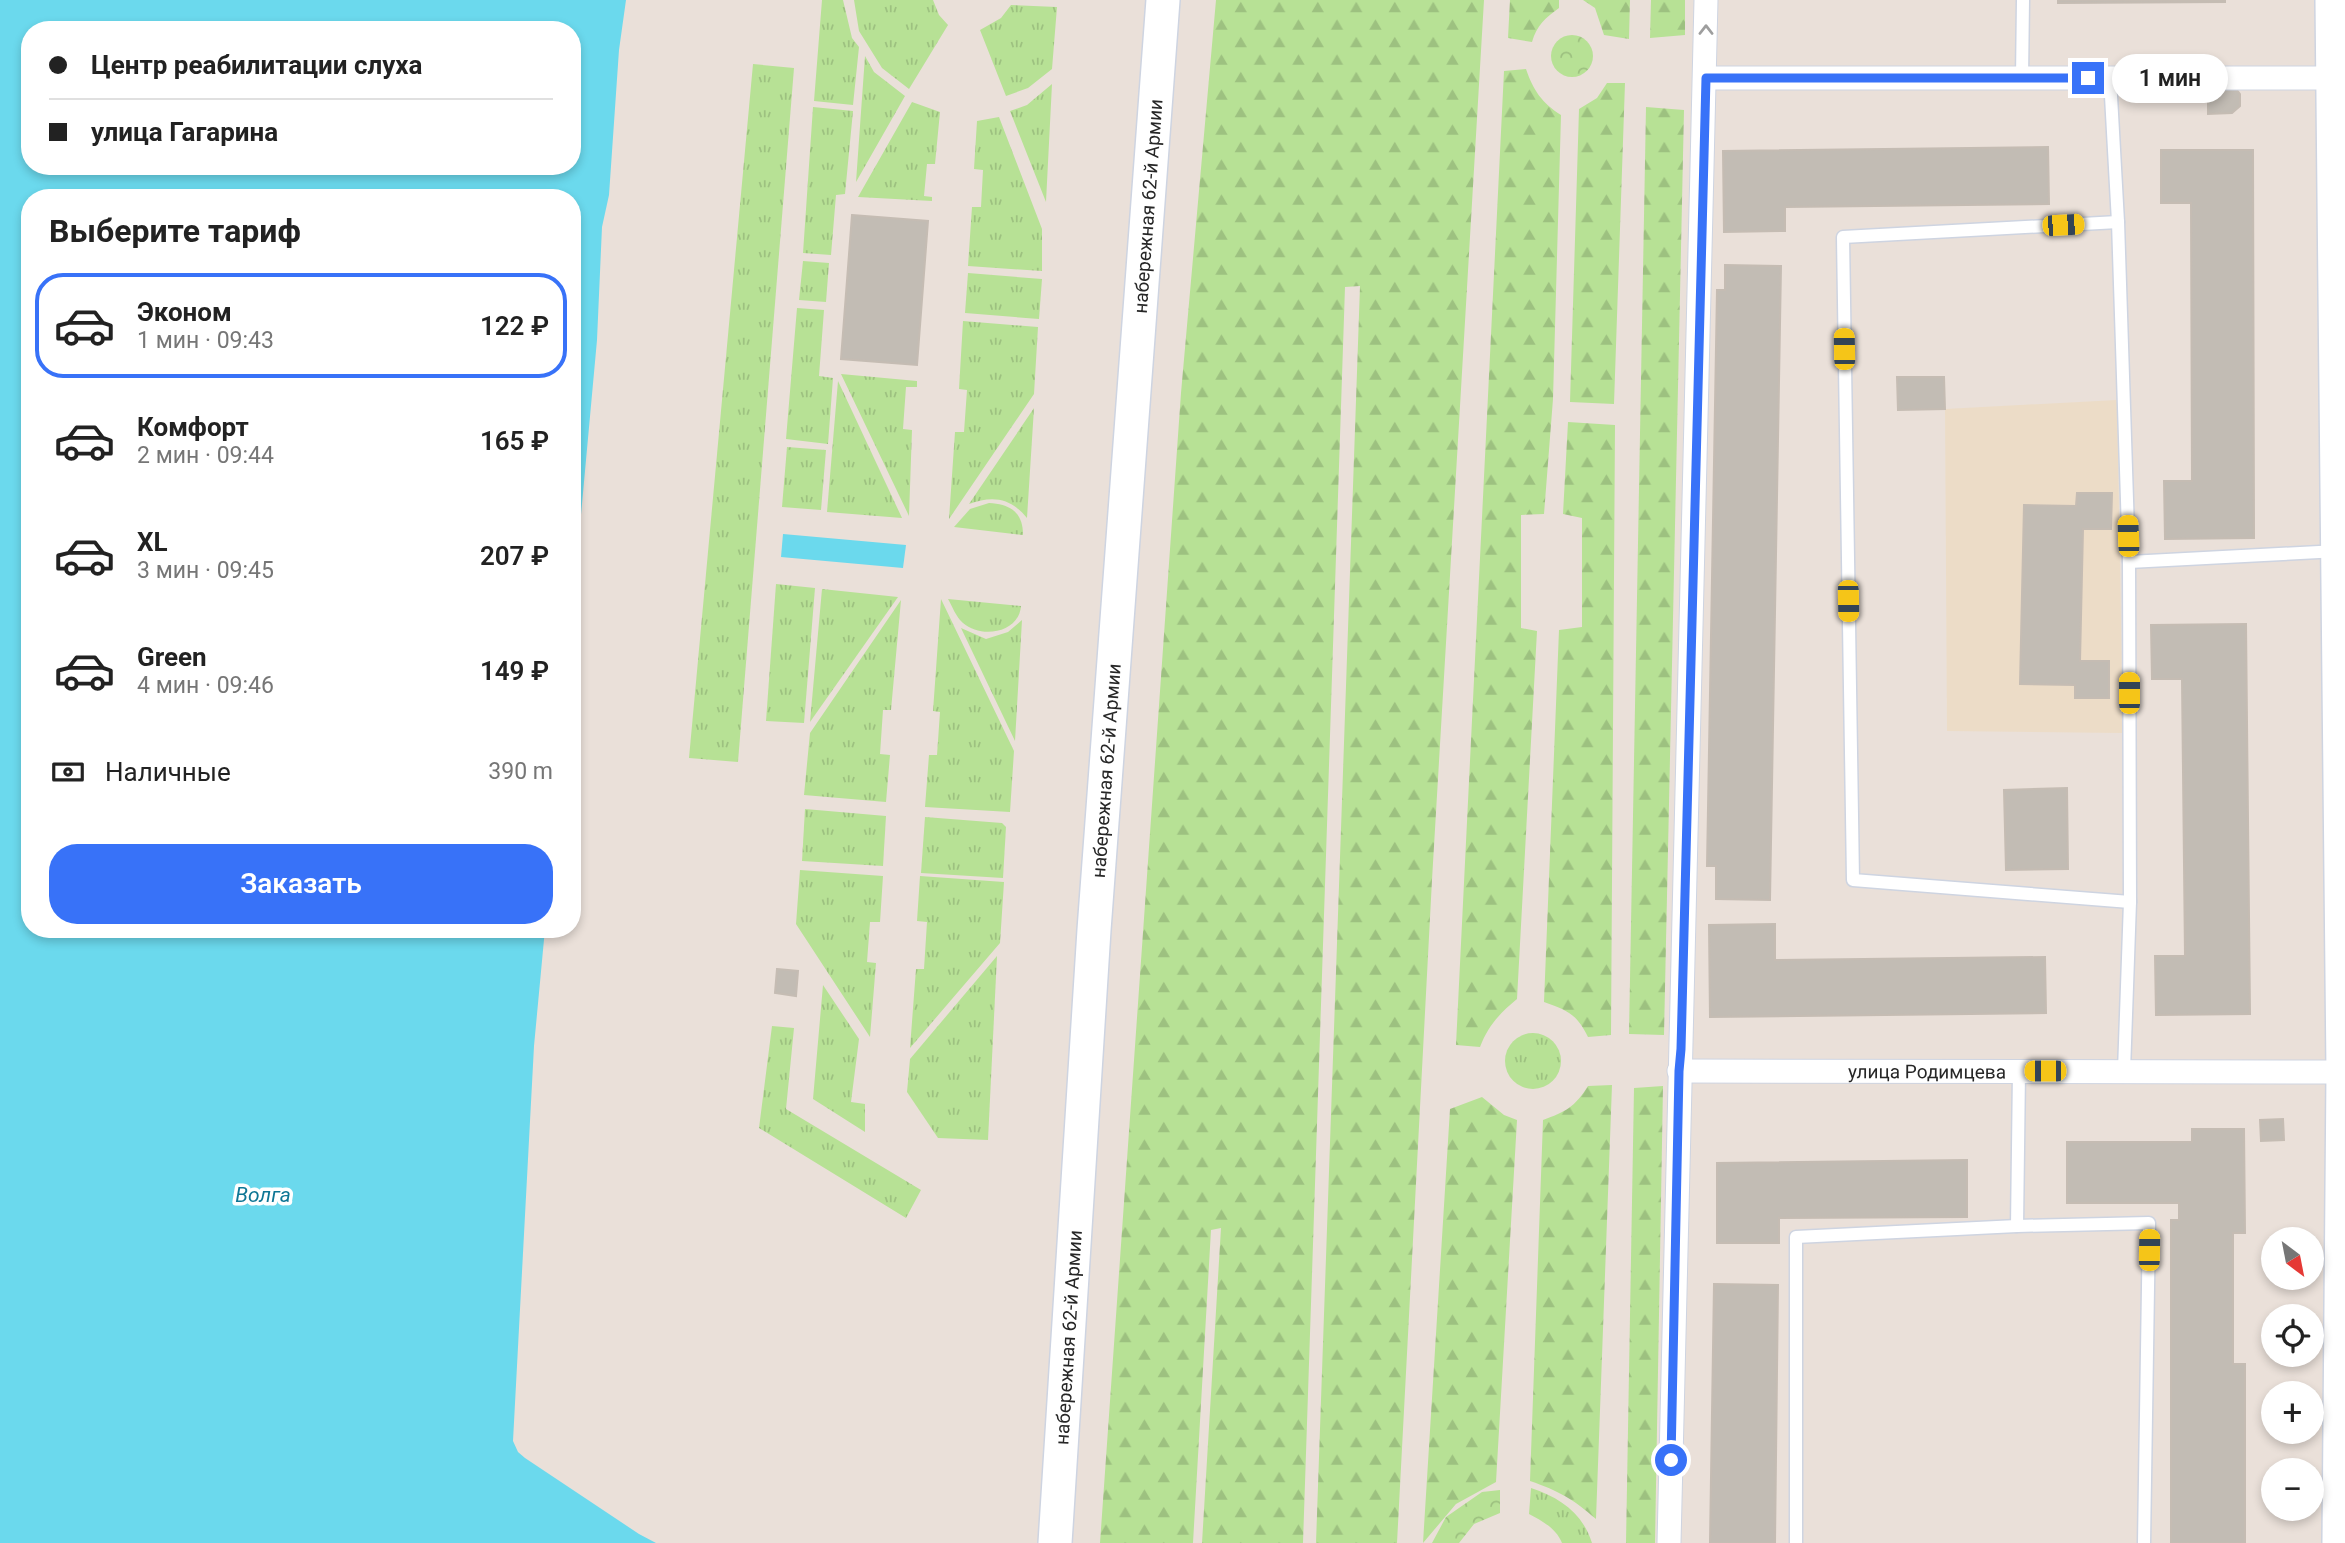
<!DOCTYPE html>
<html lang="ru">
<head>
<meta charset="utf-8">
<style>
	:root { --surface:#fff; --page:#f2f2f2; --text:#222; --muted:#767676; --line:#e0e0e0; --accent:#3872f8 }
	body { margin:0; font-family:Roboto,sans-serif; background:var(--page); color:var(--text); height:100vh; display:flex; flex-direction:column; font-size:26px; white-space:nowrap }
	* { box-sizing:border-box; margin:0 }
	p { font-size:23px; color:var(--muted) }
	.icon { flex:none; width:38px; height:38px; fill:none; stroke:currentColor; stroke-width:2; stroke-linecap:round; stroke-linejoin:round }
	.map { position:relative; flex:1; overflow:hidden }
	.details { position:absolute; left:21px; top:189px; width:560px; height:749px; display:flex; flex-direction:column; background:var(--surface); border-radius:28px; box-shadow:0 4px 10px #0003 }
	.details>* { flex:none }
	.hud { position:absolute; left:21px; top:21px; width:560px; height:154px; border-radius:28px; box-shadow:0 4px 10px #0003; display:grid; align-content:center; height:154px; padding:0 28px; background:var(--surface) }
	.needle { width:46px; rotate:148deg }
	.tools { position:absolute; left:2261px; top:1227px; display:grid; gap:14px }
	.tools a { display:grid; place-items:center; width:63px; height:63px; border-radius:50%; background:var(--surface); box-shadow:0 4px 10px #0003; font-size:35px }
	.end { position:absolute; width:32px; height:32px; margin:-16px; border:9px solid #3872f8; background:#fff; box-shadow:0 0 0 4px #fff }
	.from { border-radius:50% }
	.bubble { position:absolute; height:49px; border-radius:24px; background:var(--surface); box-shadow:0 4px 10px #0003; font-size:23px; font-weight:600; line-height:49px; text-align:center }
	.car { position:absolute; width:21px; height:42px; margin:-21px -10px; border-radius:9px; box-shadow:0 0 5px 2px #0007; background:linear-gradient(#f5c518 24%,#345 0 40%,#f5c518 0 76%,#345 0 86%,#f5c518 0) }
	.hud b { display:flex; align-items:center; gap:24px; height:66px; font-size:26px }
	.hud b+b { border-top:2px solid var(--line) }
	.hud i { width:18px; height:18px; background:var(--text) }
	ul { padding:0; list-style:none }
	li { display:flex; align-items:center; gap:21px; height:105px; margin:0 14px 10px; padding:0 14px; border:4px solid transparent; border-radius:28px }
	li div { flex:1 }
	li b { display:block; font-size:26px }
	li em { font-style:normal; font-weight:600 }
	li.selected { border-color:var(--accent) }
	li>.icon { width:63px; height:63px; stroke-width:1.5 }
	h2 { padding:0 28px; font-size:32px; line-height:84px }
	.pay { display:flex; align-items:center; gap:18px; height:77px; padding:0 28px; font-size:26px }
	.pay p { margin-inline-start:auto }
	.button { display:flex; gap:14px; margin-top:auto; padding:14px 28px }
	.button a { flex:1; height:80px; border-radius:28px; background:var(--accent); color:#fff; font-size:28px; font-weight:600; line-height:80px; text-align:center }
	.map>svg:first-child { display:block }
</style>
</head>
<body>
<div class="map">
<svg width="2345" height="1543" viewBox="0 0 2345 1543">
	<defs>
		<pattern id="grass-tufts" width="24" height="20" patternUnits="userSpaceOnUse" patternTransform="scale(1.75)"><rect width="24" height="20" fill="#b7e195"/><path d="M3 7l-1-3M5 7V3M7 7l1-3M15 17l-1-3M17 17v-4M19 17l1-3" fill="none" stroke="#9dc180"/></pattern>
		<pattern id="forest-firs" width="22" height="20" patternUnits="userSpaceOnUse" patternTransform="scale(1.75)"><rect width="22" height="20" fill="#b7e195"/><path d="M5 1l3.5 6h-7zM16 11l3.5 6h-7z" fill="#9dc180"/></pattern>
		<pattern id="park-crowns" width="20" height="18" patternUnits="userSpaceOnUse" patternTransform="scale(1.75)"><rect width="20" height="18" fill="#b7e195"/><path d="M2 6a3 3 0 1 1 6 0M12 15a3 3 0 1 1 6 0" fill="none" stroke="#9dc180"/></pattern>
	</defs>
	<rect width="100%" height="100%" fill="#eae0d9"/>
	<polygon fill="#ecdcc7" points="2117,400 2123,733 1947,731 1945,409"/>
	<g fill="url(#grass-tufts)">
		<polygon points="822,0 843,0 852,38 859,47 853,105 814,101"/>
		<polygon points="854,0 933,0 939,15 948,25 909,89 882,68 859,31"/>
		<polygon points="1011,5 1057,7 1052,69 1028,88 1006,96 980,30 1001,18"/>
		<polygon points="865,56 874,72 905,96 856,182"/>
		<polygon points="753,64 794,68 738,762 689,758"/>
		<polygon points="1052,84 1046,202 1010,111 1027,105"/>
		<polygon points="912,102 940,112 935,164 927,164 924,196 932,197 932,201 858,197"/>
		<polygon points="813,107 853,111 845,194 836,195 831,255 803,253"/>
		<polygon points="999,117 1042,229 1042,271 968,266 972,207 981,207 983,170 974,169 977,121"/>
		<polygon points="803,261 829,263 826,302 799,300"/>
		<polygon points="968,273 1042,279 1039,319 965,313"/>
		<polygon points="797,308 824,310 819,376 833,378 828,444 786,439"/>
		<polygon points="963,321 1038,327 1034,394 949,519 955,432 964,432 967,390 959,389"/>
		<polygon points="841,374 917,381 917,387 906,387 903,429 912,430 909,516"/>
		<polygon points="838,381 902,518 827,512"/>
		<path d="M 1034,408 L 1027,518 C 1011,498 993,495 969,504 Z"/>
		<polygon points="787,447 826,450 821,510 782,507"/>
		<path d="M 989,503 C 1011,504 1023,513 1023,535 L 954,527 L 970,509 Z"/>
		<polygon points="776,584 815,588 804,723 766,721"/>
		<polygon points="822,589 898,597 810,722"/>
		<polygon points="941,599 1014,751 1010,812 925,807 929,755 937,755 940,712 933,711"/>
		<path d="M 948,599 L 1021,606 C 1019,633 981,639 963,623 C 956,617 952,606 948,599 Z"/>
		<polygon points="901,600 891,710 883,710 880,754 890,755 886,802 804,795 810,733"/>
		<polygon points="1022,620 1015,741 961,628 986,639 1008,632"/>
		<polygon points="805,809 886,816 883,866 802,861"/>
		<polygon points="925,817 1002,823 1006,827 1003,878 921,873"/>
		<polygon points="800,870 883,876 880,922 870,922 867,962 876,963 870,1037 796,924"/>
		<polygon points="920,876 1004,882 1000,943 910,1048 916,969 924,969 927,922 917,921"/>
		<polygon points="997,956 988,1140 938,1138 907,1092 910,1059"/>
		<polygon points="823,985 859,1039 851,1102 865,1104 865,1132 813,1099"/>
		<polygon points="772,1026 794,1028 786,1109 921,1190 906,1218 759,1128"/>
		<circle cx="1533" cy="1061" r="28"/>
		<path d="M 1531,1488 C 1560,1498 1582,1512 1592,1543 L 1562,1543 C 1556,1528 1542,1521 1529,1514 Z"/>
	</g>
	<g fill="url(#forest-firs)">
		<polygon points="1216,0 1484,0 1432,880 1397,1543 1316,1543 1360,286 1345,287 1303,1543 1202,1543 1221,1228 1211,1230 1193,1543 1100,1543 1181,393"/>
		<path d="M 1510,0 L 1559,0 L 1559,8 C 1545,18 1537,25 1532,42 L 1508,38 Z"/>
		<polygon points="1583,0 1630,0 1629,39 1604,35 1595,8"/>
		<polygon points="1651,0 1685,0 1685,35 1650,38"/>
		<path d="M 1526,69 C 1533,90 1542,103 1561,115 L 1553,399 L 1544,514 L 1521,515 L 1521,628 L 1537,631 L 1517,999 C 1500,1013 1488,1026 1480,1047 L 1456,1045 L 1504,71 Z"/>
		<polygon points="1607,83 1625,83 1614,404 1570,402 1579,109 1597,98"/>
		<polygon points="1646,107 1684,110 1664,1035 1629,1034"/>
		<path d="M 1568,422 L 1615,425 L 1611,1035 L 1588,1037 C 1576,1013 1568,1011 1544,1002 L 1559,630 L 1582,627 L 1582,518 L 1563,514 Z"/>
		<path d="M 1612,1085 L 1596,1519 C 1573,1499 1559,1491 1530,1481 L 1543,1120 C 1565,1112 1575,1107 1588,1086 Z"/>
		<polygon points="1663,1086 1655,1543 1626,1543 1634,1088"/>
		<polygon points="1482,1097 1504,1115 1517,1120 1496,1482 1456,1504 1423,1543 1450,1109"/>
	</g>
	<g fill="url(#park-crowns)">
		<circle cx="1572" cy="56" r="21"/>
		<polygon points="1500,1490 1500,1513 1474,1524 1459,1543 1432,1543 1446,1517 1482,1492"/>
	</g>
	<g fill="#6bd9ed" fill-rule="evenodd">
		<path d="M 0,0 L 626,0 L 619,50 L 609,195 L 602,227 L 597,340 L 572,613 L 572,198 L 30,198 L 30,929 L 545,929 L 534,1046 L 513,1441 L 518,1452 L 525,1458 L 639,1534 L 656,1543 L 0,1543 ZM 30,30 L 572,30 L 572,166 L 30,166 Z"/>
		<polygon points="783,534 906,545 903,568 781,557"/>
	</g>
	<g fill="#c2bcb4" stroke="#c5bcb3" stroke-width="2">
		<polygon points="2058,0 2225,0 2225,2 2058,3"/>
		<polygon points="2208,89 2236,89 2240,94 2240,106 2232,113 2208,114"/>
		<polygon points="2048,147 2049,204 1785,207 1785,231 1724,232 1723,151"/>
		<polygon points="2161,150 2253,150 2254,538 2165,539 2164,481 2192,481 2191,203 2161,203"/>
		<polygon points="852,215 928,221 917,365 841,359"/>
		<polygon points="1725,265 1781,266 1770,900 1716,899 1716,866 1707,866 1717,290 1725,290"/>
		<polygon points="1897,377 1944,377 1945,409 1898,410"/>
		<polygon points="2077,493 2112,493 2111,529 2083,529 2080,661 2109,661 2109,698 2075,698 2075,685 2020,684 2024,505 2076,506"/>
		<polygon points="2246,624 2250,1014 2156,1015 2155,956 2185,956 2182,679 2152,679 2151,625"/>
		<polygon points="2067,788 2068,869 2006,870 2004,790"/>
		<polygon points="1775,924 1775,960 2045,957 2046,1013 1710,1017 1709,925"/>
		<polygon points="777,969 798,971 796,996 775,993"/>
		<polygon points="2283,1119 2284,1140 2261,1141 2260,1120"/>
		<polygon points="2192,1129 2244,1129 2245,1233 2233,1233 2233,1364 2245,1364 2245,1543 2171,1543 2171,1220 2179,1220 2179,1203 2067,1203 2067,1142 2192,1142"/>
		<polygon points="1967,1160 1967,1217 1779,1218 1779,1243 1717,1243 1717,1163"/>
		<polygon points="1714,1284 1778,1285 1775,1543 1710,1543"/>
	</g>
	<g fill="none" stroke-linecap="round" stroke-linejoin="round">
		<defs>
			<g id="lane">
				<polyline points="2022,78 2023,0"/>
				<polyline points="2110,78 2118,222 2129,562 2130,902 2124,1071"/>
				<polyline points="2118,222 1843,237 1853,880 2130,902"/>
				<polyline points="2129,562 2338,551"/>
				<polyline points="2017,1226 2019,1071"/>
				<polyline points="1796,1543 1796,1237 2017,1226 2149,1223 2144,1543"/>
			</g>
			<g id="street">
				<polyline points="1706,78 2332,78"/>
				<path id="s1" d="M 1679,1071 L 2343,1072"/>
				<polyline points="1669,1543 1706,0"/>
			</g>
			<g id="secondary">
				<polyline points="2332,0 2343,1072 2339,1543"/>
				<path id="s2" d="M 1055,1543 L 1094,930 L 1163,0"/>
			</g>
		</defs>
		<use href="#lane" stroke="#ced4e1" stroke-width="15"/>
		<use href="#street" stroke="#ced4e1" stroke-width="25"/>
		<use href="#secondary" stroke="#ced4e1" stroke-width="36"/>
		<use href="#lane" stroke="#fff" stroke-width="12"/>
		<use href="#street" stroke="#fff" stroke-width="23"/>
		<use href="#secondary" stroke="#fff" stroke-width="33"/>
	</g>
	<defs><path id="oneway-chevron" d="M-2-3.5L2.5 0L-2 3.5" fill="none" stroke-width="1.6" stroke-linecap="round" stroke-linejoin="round" transform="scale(1.75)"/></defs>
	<use stroke="#9e9e9e" href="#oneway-chevron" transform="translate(1706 30) rotate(-90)"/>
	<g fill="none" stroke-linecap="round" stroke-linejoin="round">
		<polyline stroke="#3872f8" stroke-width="9" points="1671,1460 1679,1071 1681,1049 1706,78 2088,78"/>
	</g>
	<g text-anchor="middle" stroke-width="7" stroke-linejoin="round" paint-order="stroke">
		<g font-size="19" fill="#272727" stroke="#fff">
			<text dy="7" stroke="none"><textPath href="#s2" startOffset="1340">набережная 62-й Армии</textPath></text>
			<text dy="7" stroke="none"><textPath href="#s2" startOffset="774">набережная 62-й Армии</textPath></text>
			<text dy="7" stroke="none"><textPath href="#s1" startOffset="248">улица Родимцева</textPath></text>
			<text dy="7" stroke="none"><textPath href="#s2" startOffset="206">набережная 62-й Армии</textPath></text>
		</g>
		<g font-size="21" font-style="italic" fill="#0e7695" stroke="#fff">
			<text x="263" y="1202">Волга</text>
		</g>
	</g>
</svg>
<div class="tools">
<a><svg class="needle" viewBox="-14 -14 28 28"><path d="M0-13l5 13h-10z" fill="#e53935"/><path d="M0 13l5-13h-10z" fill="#767676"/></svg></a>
<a><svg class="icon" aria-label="locate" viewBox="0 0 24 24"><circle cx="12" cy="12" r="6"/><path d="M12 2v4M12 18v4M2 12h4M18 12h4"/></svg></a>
<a>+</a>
<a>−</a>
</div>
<i class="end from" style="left:1671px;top:1460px"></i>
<i class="end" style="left:2088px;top:78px"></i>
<div class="bubble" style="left:2112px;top:54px;width:116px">1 мин</div>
<i class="car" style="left:2063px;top:225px;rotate:87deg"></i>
<i class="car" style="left:1844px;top:349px;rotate:359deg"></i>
<i class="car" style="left:2128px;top:536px;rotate:358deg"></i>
<i class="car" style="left:1848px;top:601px;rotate:179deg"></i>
<i class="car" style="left:2129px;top:693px;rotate:0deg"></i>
<i class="car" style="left:2045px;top:1071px;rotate:270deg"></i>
<i class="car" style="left:2149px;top:1250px;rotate:1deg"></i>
<div class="hud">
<b><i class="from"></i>Центр реабилитации слуха</b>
<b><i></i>улица Гагарина</b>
</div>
<section class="details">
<h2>Выберите тариф</h2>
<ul>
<li class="selected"><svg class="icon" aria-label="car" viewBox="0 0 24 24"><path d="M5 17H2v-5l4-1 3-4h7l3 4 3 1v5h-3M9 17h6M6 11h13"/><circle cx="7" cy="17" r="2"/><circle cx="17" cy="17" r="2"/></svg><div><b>Эконом</b><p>1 мин · 09:43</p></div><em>122 ₽</em></li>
<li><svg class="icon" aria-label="car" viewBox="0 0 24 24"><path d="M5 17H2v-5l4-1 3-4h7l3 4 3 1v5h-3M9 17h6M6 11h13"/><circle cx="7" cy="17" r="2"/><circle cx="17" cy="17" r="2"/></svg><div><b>Комфорт</b><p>2 мин · 09:44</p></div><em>165 ₽</em></li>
<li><svg class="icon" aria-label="car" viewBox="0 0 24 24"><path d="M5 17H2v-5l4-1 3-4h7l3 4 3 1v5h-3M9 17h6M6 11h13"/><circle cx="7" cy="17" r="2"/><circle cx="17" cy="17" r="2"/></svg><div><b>XL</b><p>3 мин · 09:45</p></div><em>207 ₽</em></li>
<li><svg class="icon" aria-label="car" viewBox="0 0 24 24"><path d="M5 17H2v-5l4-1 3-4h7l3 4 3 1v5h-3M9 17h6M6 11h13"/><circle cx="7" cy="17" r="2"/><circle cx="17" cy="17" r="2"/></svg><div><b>Green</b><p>4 мин · 09:46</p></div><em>149 ₽</em></li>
</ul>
<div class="pay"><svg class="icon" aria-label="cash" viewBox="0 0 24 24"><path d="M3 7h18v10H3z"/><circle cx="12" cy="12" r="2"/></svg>Наличные<p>390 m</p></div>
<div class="button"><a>Заказать</a></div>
</section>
</div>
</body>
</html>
